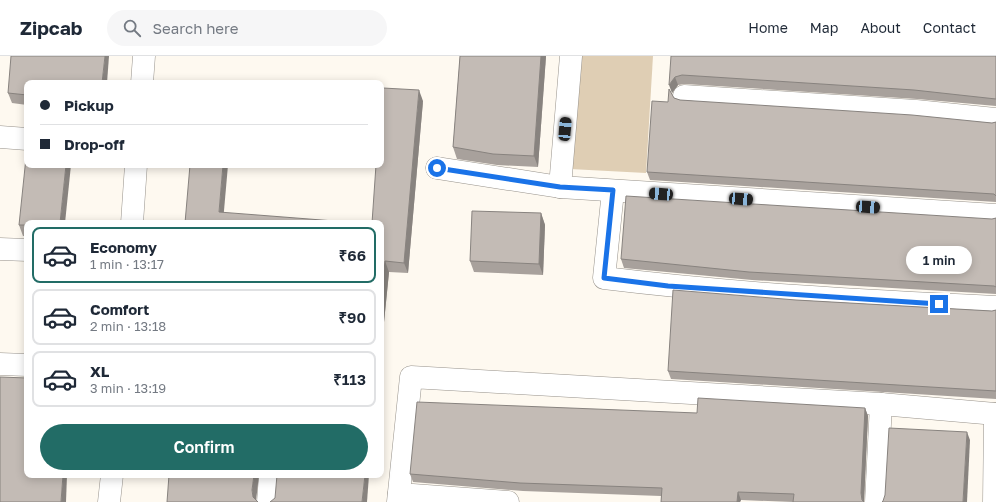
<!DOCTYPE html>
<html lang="en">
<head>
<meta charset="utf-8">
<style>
	:root { --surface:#fff; --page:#f6f6f7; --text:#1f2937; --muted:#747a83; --line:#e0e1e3; --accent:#226c66 }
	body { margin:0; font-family:"Golos Text",sans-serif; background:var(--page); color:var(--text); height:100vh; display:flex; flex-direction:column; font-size:15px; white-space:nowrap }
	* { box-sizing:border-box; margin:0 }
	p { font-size:13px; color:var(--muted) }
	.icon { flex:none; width:22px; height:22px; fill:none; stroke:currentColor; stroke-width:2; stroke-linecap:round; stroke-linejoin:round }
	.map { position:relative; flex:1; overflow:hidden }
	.panel { position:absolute; left:24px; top:164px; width:360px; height:258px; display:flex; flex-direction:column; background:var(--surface); border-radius:8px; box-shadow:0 2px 10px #0003 }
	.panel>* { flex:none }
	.banner { position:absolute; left:24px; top:24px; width:360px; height:88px; border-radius:8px; box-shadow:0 2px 10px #0003; display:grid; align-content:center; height:88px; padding:0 16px; background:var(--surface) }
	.end { position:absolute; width:18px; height:18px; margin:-9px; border:5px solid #1a73e8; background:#fff; box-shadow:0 0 0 2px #fff }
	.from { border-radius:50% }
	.bubble { position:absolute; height:28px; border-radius:14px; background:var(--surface); box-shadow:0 2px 10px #0003; font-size:13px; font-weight:600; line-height:28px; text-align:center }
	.car { position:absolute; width:12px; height:24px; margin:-12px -6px; border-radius:5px; box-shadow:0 0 3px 1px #0007; background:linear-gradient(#222 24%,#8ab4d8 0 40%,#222 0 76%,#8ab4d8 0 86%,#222 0) }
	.banner b { display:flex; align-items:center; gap:14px; height:38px; font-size:15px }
	.banner b+b { border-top:1px solid var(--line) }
	.banner i { width:10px; height:10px; background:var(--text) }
	ul { padding:7px 0 0; list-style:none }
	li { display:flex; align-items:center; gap:12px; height:56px; margin:0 8px 6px; padding:0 8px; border:2px solid var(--line); border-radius:8px }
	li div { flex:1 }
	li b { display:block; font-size:15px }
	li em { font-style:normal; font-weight:600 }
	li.selected { border-color:var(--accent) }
	li>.icon { width:36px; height:36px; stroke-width:1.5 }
	.primary-button { display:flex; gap:8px; margin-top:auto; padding:8px 16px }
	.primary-button a { flex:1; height:46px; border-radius:24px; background:var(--accent); color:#fff; font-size:16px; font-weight:600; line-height:46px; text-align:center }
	header { display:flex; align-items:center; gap:24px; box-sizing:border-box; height:56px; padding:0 20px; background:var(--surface); border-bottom:1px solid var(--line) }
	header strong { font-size:19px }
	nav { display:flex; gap:22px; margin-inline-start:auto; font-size:14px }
	.search { width:280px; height:36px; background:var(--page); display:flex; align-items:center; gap:10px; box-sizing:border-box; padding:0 14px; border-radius:22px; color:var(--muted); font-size:15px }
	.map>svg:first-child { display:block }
</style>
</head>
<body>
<header>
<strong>Zipcab</strong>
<div class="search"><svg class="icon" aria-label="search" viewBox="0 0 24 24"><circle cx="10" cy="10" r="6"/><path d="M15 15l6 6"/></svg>Search here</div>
<nav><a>Home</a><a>Map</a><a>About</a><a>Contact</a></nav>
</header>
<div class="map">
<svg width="996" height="446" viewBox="0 0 996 446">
	<rect width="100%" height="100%" fill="#fef9f0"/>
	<polygon fill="#dfceb4" points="576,0 653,0 646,117 570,113"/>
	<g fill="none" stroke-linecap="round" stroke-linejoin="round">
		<defs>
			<g id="minor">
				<polyline points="142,27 144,0"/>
				<polyline points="684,40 916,55 996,63"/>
				<polyline points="0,81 27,83"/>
				<polyline points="437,112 560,131 996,159"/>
				<polyline points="560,131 571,0"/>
				<path d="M 613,135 L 604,222 C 734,238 865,245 996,251"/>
				<polyline points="132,167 136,109"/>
				<polyline points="0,193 27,194"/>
				<polyline points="0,308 27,309"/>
				<polyline points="399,438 508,446"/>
				<polyline points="109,446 112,419"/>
				<polyline points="268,446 270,419"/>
				<polyline points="398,446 411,321 881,348 996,358"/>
				<polyline points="876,446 881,348"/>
				<polyline points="994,446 995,358"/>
			</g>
		</defs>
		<use href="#minor" stroke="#97928b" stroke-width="23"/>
		<use href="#minor" stroke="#fff" stroke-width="22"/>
	</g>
	<g fill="#a8a19c">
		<polygon points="460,0 546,0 538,111 497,109 457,103 453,91"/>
		<polygon points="671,0 996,0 996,50 917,43 685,28 678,29 672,37"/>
		<polygon points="27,27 27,49 12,47 8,37"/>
		<polygon points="674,42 680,44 992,67 996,66 996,146 650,124 647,116 668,46"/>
		<polygon points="423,45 408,217 389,216 381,296 381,167"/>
		<polygon points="541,157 545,169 543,219 474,216 470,205"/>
		<polygon points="996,162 996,238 752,224 624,212 621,203 992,163"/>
		<polygon points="27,167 27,180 23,180 19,169"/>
		<polygon points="796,244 992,255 996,254 996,343 671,323 668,315"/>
		<polygon points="865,352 868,360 864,445 793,446 741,444 740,446 661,446 661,440 523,435 413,426 410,418 697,357"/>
	</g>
	<g fill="#88837f">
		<polygon points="105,0 109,0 107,27 102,27"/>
		<polygon points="541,0 546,0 538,111 534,100"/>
		<polygon points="675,21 678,29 672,37 669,29"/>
		<polygon points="419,34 423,45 408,217 404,207"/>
		<polygon points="66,109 71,109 65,167 60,167"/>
		<polygon points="223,109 228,109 223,166 219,156"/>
		<polygon points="541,157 545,169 543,219 539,208"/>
		<polygon points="385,205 389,216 381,296 381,244"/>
		<polygon points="865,352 868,360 864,446 863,446 861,437"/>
		<polygon points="967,376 970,384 967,446 963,446"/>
		<polygon points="63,419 67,419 66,446 61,446"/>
		<polygon points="254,419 259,419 256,445 253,441 252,434"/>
		<polygon points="365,419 369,419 367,446 362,446"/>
		<polygon points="738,436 741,444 740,446 737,446"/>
	</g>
	<g fill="#c3bbb5" stroke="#88837f">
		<polygon points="11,0 105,0 102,27 27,27 27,39 8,37"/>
		<polygon points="460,0 541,0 534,100 493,98 453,91"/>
		<polygon points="671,0 996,0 996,43 914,34 682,19 675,21 669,29"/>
		<polygon points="383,32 419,34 404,207 385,205 381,244 381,167 372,167 376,109 381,109 381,54"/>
		<polygon points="669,33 674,42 680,44 912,59 992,67 996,66 996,140 994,138 647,116 652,45 668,46"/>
		<polygon points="27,92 27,109 66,109 60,167 27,167 27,169 19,169"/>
		<polygon points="190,109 223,109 219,156 360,167 185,167"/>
		<polygon points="626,140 992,163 996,162 996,231 994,230 749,216 621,203"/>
		<polygon points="472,155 541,157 539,208 470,205"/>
		<polygon points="673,234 796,244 992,255 996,254 996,335 668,315"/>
		<polygon points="0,321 27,322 27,419 63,419 61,446 0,446"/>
		<polygon points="698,342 865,352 861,437 862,444 864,446 793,446 794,438 738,436 737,446 661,446 662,432 520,427 410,418 417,346 697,357"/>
		<polygon points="889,372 967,376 963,446 882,446 883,445 885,439"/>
		<polygon points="169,419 254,419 252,434 253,441 258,446 167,446"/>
		<polygon points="277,419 365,419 362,446 270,446 275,442"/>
	</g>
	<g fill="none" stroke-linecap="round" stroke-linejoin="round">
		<polyline stroke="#1a73e8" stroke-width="5" points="437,112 560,131 613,134 604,222 668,230 939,248"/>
	</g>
</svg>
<i class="end from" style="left:437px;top:112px"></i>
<i class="end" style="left:939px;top:248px"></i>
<div class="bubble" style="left:906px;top:190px;width:66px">1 min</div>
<i class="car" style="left:565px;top:73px;rotate:5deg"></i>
<i class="car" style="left:661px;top:138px;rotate:274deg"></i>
<i class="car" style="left:741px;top:143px;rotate:94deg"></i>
<i class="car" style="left:868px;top:151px;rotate:94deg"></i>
<div class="banner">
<b><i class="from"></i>Pickup</b>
<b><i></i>Drop-off</b>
</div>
<section class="panel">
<ul>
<li class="selected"><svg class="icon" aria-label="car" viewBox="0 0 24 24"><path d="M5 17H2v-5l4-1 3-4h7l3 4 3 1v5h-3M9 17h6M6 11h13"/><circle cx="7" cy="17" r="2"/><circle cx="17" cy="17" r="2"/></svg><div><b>Economy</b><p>1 min · 13:17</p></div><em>₹66</em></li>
<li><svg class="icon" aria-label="car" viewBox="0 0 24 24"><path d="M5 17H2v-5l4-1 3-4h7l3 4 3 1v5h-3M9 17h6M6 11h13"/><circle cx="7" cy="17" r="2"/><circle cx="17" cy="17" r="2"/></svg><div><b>Comfort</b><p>2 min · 13:18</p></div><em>₹90</em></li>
<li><svg class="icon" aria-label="car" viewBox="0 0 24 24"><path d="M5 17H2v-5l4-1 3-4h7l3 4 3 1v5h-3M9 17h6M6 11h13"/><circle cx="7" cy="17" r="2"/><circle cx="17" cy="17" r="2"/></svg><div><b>XL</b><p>3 min · 13:19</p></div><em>₹113</em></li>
</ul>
<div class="primary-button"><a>Confirm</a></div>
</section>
</div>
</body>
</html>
